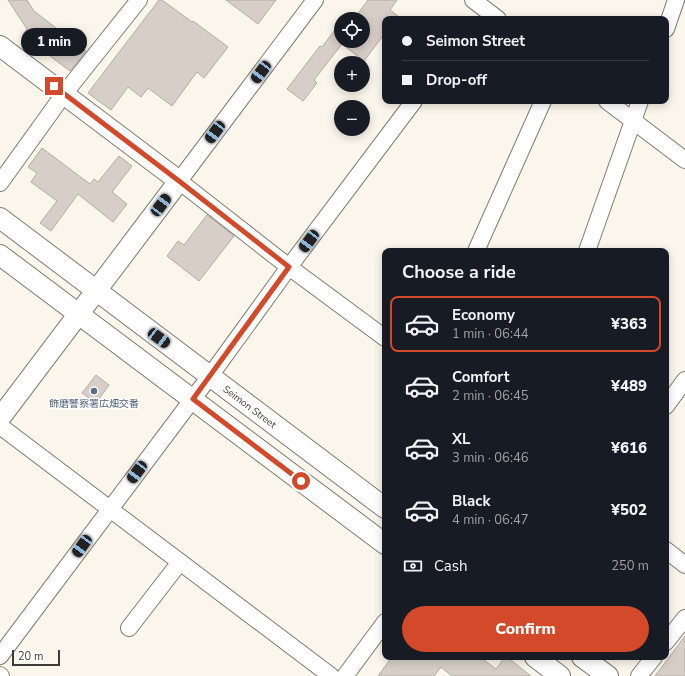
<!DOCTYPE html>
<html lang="en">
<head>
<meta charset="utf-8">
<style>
	:root { --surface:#171b24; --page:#242831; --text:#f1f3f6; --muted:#9ea1a6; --line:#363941; --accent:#d3492a }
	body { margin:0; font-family:"Nunito Sans","Noto Sans JP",sans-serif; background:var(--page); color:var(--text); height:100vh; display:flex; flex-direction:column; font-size:15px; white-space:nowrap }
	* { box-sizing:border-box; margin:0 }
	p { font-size:13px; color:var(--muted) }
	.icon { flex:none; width:22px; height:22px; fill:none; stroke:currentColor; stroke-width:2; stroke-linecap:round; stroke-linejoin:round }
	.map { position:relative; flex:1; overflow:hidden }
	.side { position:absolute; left:382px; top:248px; width:287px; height:412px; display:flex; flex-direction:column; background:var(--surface); border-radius:8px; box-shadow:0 2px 10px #0003 }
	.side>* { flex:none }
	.hud { position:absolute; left:382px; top:16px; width:287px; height:88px; border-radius:8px; box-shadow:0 2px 10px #0003; display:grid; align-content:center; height:88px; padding:0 20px; background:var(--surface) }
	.controls { position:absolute; left:334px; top:12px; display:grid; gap:8px }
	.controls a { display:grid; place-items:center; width:36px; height:36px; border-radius:50%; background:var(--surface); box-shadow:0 2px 10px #0003; font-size:20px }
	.scale { position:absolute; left:12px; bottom:10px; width:48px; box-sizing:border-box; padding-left:4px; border:2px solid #3e3c38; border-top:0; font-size:11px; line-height:14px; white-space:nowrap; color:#3e3c38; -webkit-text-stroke:3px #fff; paint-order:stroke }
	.end { position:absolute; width:18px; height:18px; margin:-9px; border:5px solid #d3492a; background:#fff; box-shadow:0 0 0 2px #fff }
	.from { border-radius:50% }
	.bubble { position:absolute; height:28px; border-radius:14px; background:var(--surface); box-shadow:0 2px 10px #0003; font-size:13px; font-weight:800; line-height:28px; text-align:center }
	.car { position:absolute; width:12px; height:24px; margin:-12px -6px; border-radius:5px; box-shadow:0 0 3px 1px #0007; background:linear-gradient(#222 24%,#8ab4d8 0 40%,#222 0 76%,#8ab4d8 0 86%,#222 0) }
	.hud b { display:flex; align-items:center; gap:14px; height:38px; font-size:15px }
	.hud b+b { border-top:1px solid var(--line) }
	.hud i { width:10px; height:10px; background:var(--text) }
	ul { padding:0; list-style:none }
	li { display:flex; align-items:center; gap:12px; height:56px; margin:0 8px 6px; padding:0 12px; border:2px solid transparent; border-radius:8px }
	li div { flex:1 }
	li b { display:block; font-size:15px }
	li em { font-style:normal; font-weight:800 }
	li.active { border-color:var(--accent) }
	li>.icon { width:36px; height:36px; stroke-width:1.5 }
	h2 { padding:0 20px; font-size:18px; line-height:48px }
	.pay { display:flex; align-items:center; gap:10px; height:44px; padding:0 20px; font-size:15px }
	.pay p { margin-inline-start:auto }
	.action { display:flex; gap:8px; margin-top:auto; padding:8px 20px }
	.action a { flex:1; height:46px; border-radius:24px; background:var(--accent); color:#fff; font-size:16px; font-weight:800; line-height:46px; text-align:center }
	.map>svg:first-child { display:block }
</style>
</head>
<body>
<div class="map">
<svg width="685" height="676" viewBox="0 0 685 676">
	<rect width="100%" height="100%" fill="#fbf6ec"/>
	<g fill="#d7cec7" stroke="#b3aca4">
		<polygon points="8,0 27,0 34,11 86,51 70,71 22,35 27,29"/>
		<polygon points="159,0 162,0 192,22 193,21 228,47 204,78 197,72 172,106 148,88 141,97 128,87 111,110 88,93"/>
		<polygon points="226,0 276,0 258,24"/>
		<polygon points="368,0 397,0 390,10 402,19 385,19 385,33 364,61 342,44 314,80 317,83 303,101 287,89 320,46 322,47 337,27 341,30 341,41 363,41 363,19 354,19"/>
		<polygon points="42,148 90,184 94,179 98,182 119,156 132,166 112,192 127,204 113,222 78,194 51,231 40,223 57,201 31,182 37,173 28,167"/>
		<polygon points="207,215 234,236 199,281 167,256 178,241 184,245"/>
		<polygon points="96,375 109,385 96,403 82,393"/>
		<polygon points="685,636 685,676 655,676"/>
		<polygon points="392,657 480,657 496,669 505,657 507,657 531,676 452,676 441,667 434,676 378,676"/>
	</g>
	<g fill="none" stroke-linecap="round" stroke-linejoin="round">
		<defs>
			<g id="minor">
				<polyline points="315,0 179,181 289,267 385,338"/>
				<polyline points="473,0 498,19"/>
				<polyline points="666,29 676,0"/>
				<polyline points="607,101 685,160"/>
				<polyline points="0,183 64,94 139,0"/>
				<polyline points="476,251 543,101"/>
				<polyline points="587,251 640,101"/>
				<polyline points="666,406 685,380"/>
				<polyline points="0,426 331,676"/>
				<polyline points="666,550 685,565"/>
				<polyline points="129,628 180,562"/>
				<polyline points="666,642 685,618"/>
				<polyline points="0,656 210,376 289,267 414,101"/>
				<polyline points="0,675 1,676"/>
				<polyline points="345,676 385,622"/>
				<polyline points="639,676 654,657"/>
			</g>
			<g id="tertiary">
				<polyline points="0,46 179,181 0,418"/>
				<path id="s1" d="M 0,218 L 385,508"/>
				<polyline points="0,255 385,544"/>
				<polyline points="535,657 560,676"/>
				<polyline points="582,657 608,676"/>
			</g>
		</defs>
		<use href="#minor" stroke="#807b73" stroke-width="18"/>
		<use href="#tertiary" stroke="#807b73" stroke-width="22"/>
		<use href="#minor" stroke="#fff" stroke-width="16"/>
		<use href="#tertiary" stroke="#fff" stroke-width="20"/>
	</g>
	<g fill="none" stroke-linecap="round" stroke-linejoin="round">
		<polyline stroke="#d3492a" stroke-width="5" points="54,86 179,181 289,267 193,399 301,481"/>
	</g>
	<circle fill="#5c6f8a" stroke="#fff" stroke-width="1.5" cx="94" cy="391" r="4"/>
	<g text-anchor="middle" stroke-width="3" stroke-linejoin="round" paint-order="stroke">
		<g font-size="10" fill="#4e5e75" stroke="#fff">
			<text x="94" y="407">飾磨警察署広畑交番</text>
		</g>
		<g font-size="10" fill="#3e3c38" stroke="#fff">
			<text dy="4" stroke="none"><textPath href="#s1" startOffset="313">Seimon Street</textPath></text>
		</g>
	</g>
</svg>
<div class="controls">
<a><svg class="icon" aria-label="locate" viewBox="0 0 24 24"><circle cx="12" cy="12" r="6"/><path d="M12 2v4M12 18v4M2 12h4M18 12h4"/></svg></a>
<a>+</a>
<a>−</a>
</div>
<div class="scale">20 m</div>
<i class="end from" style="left:301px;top:481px"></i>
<i class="end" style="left:54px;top:86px"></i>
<div class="bubble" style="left:21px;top:28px;width:66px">1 min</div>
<i class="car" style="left:261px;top:72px;rotate:217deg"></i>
<i class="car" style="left:215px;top:132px;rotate:217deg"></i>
<i class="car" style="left:161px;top:205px;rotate:37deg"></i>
<i class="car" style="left:309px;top:241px;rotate:217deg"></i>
<i class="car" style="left:159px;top:338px;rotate:127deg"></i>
<i class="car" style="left:137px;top:472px;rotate:217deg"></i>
<i class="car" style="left:82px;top:546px;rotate:216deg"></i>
<div class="hud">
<b><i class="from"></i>Seimon Street</b>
<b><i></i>Drop-off</b>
</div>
<section class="side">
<h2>Choose a ride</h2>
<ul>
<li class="active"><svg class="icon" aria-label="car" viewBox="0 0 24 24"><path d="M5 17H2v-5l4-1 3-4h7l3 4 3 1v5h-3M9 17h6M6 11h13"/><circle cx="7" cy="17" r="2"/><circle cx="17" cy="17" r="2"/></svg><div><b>Economy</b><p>1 min · 06:44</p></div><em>¥363</em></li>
<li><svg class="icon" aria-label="car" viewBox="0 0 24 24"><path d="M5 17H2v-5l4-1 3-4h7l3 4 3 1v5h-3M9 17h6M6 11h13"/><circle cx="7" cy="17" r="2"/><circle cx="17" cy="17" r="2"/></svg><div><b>Comfort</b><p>2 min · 06:45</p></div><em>¥489</em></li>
<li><svg class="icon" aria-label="car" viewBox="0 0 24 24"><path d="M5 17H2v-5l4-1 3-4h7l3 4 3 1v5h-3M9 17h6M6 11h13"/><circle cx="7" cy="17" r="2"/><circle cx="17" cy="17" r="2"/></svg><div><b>XL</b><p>3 min · 06:46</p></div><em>¥616</em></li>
<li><svg class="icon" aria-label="car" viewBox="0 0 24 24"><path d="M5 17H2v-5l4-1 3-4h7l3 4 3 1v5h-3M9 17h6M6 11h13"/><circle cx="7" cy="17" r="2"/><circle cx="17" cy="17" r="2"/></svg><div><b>Black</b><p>4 min · 06:47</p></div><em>¥502</em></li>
</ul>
<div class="pay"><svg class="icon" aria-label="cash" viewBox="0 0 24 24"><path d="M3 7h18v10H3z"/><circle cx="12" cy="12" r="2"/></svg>Cash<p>250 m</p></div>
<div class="action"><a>Confirm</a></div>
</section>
</div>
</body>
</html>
